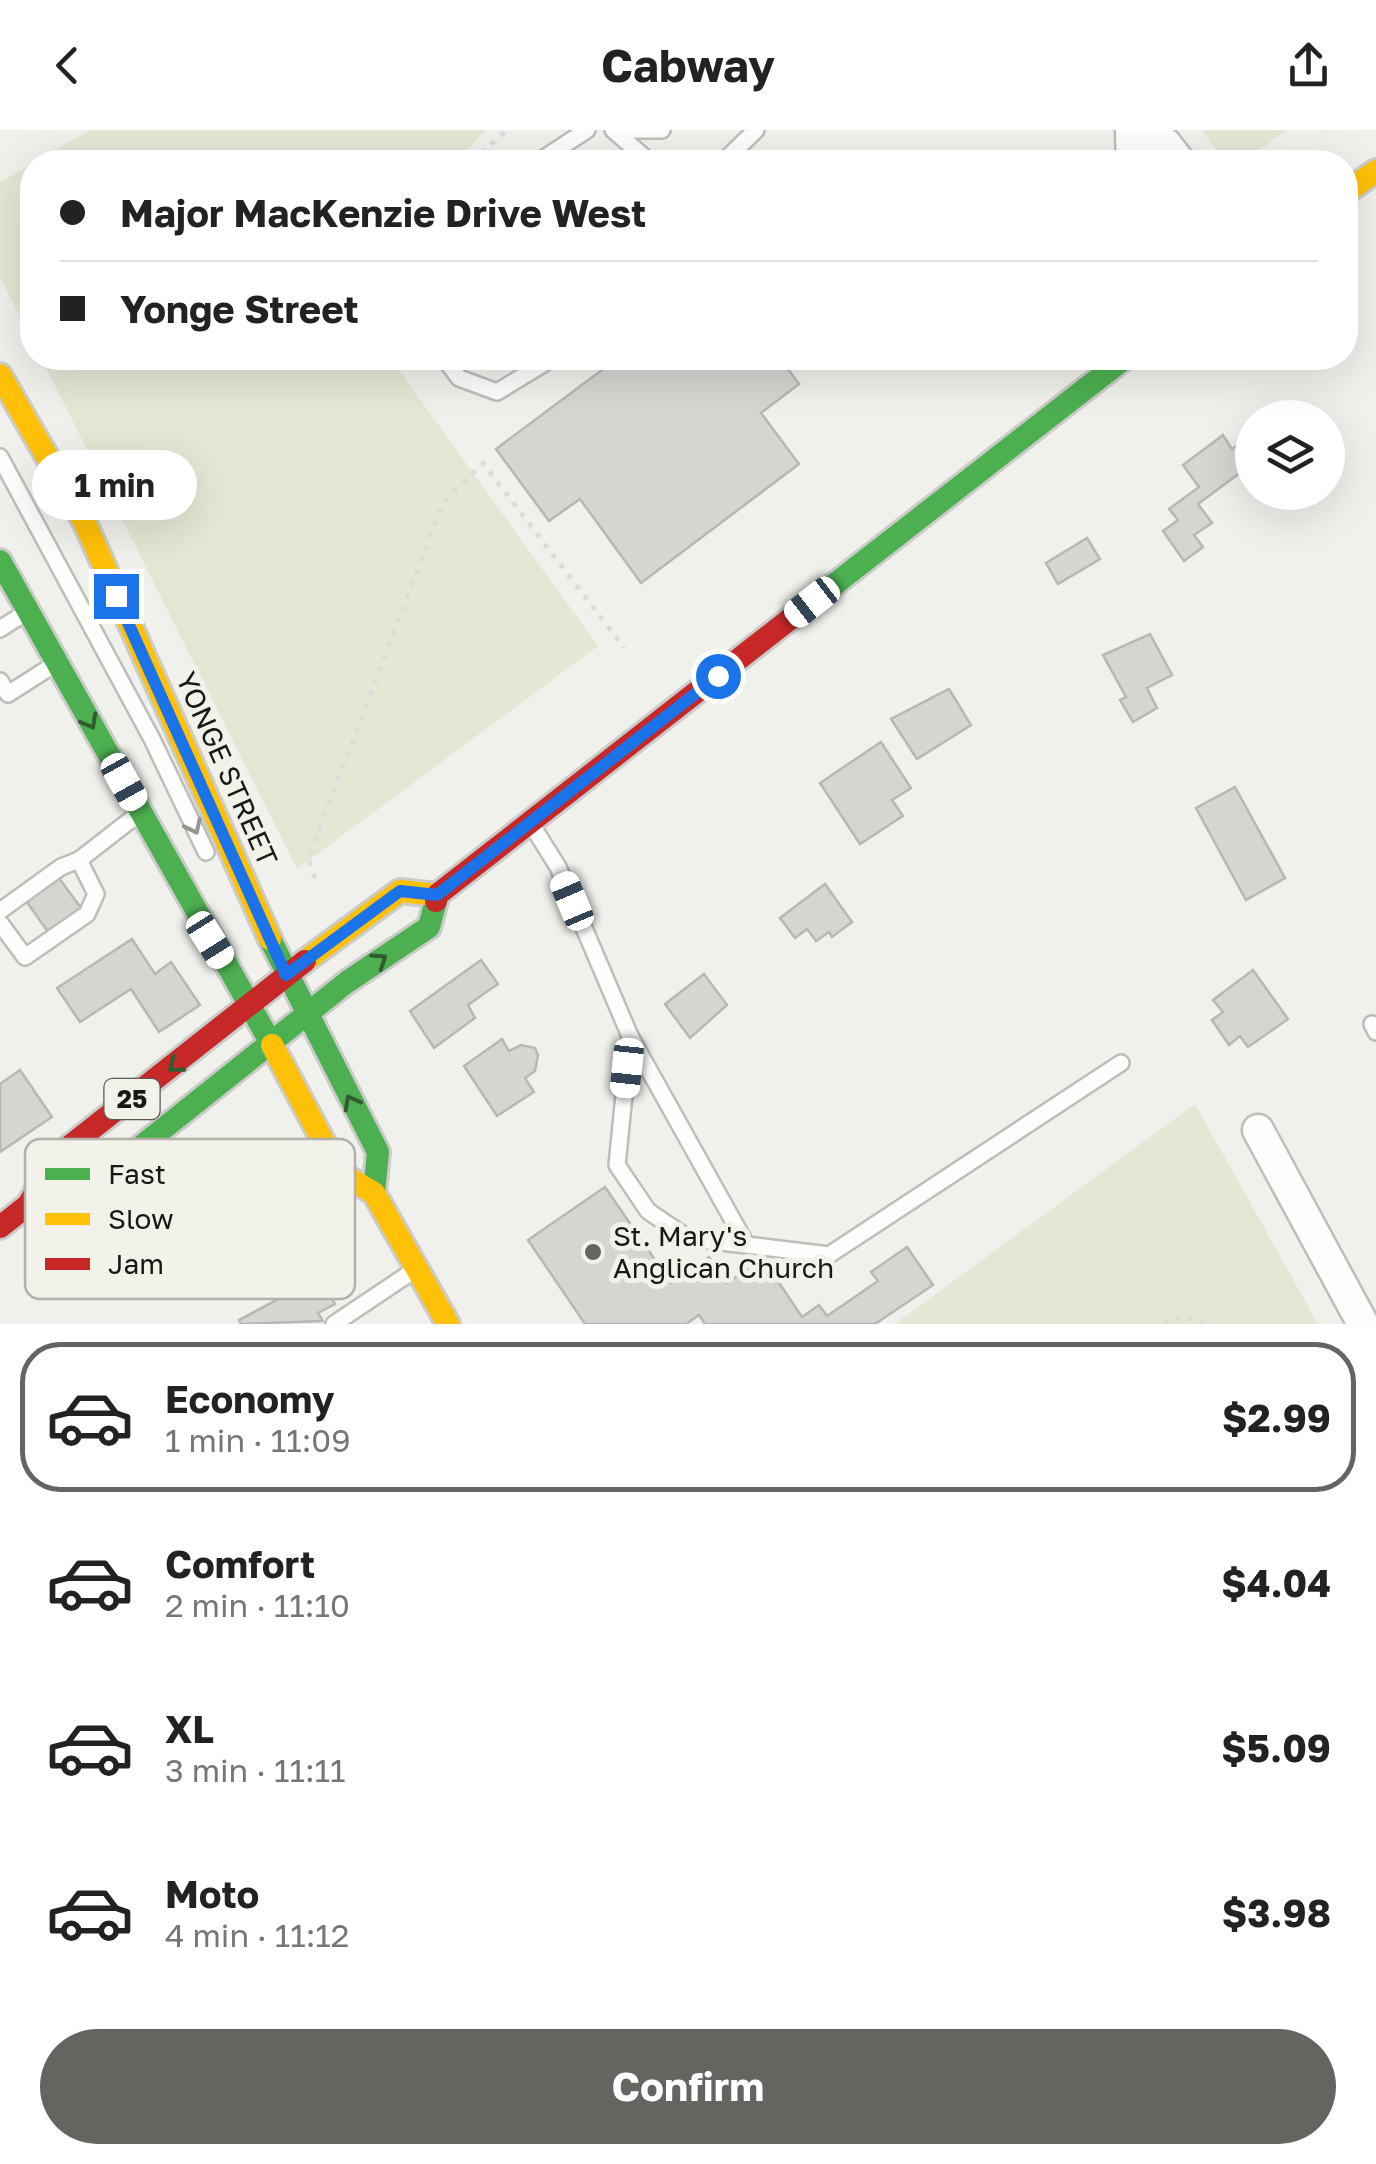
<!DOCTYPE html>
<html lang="en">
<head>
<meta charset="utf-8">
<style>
	:root { --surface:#fff; --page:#f6f6f6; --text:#222; --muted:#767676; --line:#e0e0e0; --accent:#646461 }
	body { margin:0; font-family:"Golos Text",sans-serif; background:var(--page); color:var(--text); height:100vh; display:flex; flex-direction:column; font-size:38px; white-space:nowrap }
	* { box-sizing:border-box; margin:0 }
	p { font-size:32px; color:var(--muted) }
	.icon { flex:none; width:55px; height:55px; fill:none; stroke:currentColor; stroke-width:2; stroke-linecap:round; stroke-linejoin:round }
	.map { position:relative; height:1194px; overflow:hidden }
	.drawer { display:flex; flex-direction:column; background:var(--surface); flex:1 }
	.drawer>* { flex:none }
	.hud { position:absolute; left:20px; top:20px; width:1338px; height:220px; border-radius:40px; box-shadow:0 10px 40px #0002; display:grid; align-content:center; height:220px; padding:0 40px; background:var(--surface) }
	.tools { position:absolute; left:1235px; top:270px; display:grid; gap:20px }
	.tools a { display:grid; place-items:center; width:110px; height:110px; border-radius:50%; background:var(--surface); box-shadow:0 10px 40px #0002; font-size:50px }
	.end { position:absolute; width:45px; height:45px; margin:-22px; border:12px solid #1a73e8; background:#fff; box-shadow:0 0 0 5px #fff }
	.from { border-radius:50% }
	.bubble { position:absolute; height:70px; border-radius:35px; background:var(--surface); box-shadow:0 10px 40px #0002; font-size:32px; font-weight:700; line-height:70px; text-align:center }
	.car { position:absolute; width:30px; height:60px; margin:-30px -15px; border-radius:12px; box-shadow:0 0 8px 2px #0007; background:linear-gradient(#fff 24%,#345 0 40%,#fff 0 76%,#345 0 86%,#fff 0) }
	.hud b { display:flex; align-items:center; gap:35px; height:95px; font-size:38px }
	.hud b+b { border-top:2px solid var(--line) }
	.hud i { width:25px; height:25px; background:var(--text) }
	ul { padding:18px 0 0; list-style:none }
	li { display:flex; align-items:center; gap:30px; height:150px; margin:0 20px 15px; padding:0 20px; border:5px solid transparent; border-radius:40px }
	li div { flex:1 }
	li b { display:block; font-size:38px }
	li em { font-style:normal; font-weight:700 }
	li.selected { border-color:var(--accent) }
	li>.icon { width:90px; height:90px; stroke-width:1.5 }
	.primary-button { display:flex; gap:20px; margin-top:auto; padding:20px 40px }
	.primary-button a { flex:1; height:115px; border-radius:60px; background:var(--accent); color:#fff; font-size:40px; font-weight:700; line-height:115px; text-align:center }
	header { display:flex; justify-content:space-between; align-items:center; height:130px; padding:0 40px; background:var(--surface); font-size:45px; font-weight:700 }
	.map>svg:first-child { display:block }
</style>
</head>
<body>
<header><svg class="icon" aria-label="back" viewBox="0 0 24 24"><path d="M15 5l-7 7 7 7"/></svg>Cabway<svg class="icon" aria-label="share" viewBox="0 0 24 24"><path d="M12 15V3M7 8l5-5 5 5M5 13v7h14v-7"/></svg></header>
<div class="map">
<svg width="1376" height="1194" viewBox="0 0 1376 1194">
	<rect width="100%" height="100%" fill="#f0f0ec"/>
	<g fill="#e6e6d5">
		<polygon points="91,0 486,0 456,32 34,32"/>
		<polygon points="1202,0 1287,0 1242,32 1225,32"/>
		<polygon points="32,34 32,211 0,147 0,52"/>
		<polygon points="41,228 390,228 598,516 297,739"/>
		<polygon points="1195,974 1318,1194 895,1194"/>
	</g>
	<g fill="#d5d5d2" stroke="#b7b7b4" stroke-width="2.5">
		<polygon points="618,228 780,228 799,254 761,283 799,334 641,453 580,369 549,391 496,319"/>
		<polygon points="1252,304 1252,334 1198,374 1212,393 1194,405 1203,417 1184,431 1163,401 1178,390 1169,379 1199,357 1183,335 1223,305 1232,319"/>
		<polygon points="1087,408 1100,429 1058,454 1046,433"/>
		<polygon points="1150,504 1172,545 1147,558 1157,578 1133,592 1120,570 1126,567 1103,525"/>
		<polygon points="949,559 971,595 917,629 891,589"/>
		<polygon points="881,612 911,658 892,670 903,686 860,714 820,653"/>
		<polygon points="1235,657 1285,748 1246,770 1196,678"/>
		<polygon points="56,744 84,782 51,806 24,768"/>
		<polygon points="825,754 852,792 832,807 829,802 816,811 807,799 795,808 780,788"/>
		<polygon points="132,809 155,844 171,832 200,875 159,902 131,859 80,892 57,858"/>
		<polygon points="481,830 498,854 468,875 475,888 434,918 410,881"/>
		<polygon points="1253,840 1288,889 1248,917 1240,906 1229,915 1212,890 1223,882 1213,870"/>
		<polygon points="704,844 727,875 690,908 665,874"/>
		<polygon points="502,909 509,921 521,915 535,918 538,925 535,941 525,948 534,962 497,986 464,936"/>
		<polygon points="20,940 52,987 0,1022 0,954"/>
		<polygon points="605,1057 671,1153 709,1127 727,1153 763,1129 802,1187 819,1175 827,1186 878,1151 871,1142 907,1117 933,1155 875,1194 705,1194 699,1185 686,1194 585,1194 528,1110"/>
		<polygon points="320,1147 335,1174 318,1183 323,1191 241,1194 239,1190"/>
	</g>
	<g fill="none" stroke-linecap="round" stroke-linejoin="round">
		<defs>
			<g id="lane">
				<polyline points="613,0 650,32"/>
				<polyline points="629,0 662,0"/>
				<polyline points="538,32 587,0"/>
				<polyline points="723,32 756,0"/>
				<polyline points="444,228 459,248 497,262 553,228"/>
				<polyline points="0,327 152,609 206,722"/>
				<polyline points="0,499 25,483"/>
				<polyline points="0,551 8,564 55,534"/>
				<polyline points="533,697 558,737 630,906 745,1112"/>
				<polyline points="0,781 61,737 79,730 137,685"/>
				<polyline points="0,793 25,827 87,784 96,764 79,730"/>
				<polyline points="1372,894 1376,902"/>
				<polyline points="630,906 617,1035 648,1081 688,1108 829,1125 1121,933"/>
				<polyline points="334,1194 413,1141"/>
			</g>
			<g id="street">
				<polyline points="1131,0 1132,32"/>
				<polyline points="1132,0 1165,13 1180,32"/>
				<polyline points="1258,1000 1363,1194"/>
			</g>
			<g id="fast">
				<polyline points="0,431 272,915"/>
				<polyline points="790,489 1125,228"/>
				<polyline points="270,809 378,1022 374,1063"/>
				<polyline points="28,1075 89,1058 347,852 429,797 436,771"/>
			</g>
			<g id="slow">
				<polyline points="1345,63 1376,41"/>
				<polyline points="0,245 85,393 270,809"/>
				<polyline points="305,831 400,761 437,765"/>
				<polyline points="272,915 340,1043 374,1063 448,1194"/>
			</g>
			<g id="jam">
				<polyline points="436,771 437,765 790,489"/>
				<polyline points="0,1097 28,1075 56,1027 305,831"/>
			</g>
		</defs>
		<use href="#lane" stroke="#bdbdba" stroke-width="20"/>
		<use href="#street" stroke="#bdbdba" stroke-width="35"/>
		<use href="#fast" stroke="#cbcbc9" stroke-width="28"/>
		<use href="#slow" stroke="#cbcbc9" stroke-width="28"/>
		<use href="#jam" stroke="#cbcbc9" stroke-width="28"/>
		<g stroke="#dcdcda" stroke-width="5" stroke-dasharray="5 8" stroke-linecap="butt">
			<polyline points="472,32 507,0"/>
			<polyline points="315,748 308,728 443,373 483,333 624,518"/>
			<polyline points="1164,1194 1183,1186 1205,1194"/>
		</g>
		<use href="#lane" stroke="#fdfdfc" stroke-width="15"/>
		<use href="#street" stroke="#fdfdfc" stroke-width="30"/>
		<use href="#fast" stroke="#4caf50" stroke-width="22"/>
		<use href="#slow" stroke="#ffc107" stroke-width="22"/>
		<use href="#jam" stroke="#c62828" stroke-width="22"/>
	</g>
	<defs><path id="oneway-chevron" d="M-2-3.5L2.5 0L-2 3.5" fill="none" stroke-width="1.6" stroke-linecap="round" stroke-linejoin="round" transform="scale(2.5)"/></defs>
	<g stroke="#305c30">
		<use href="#oneway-chevron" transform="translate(90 592) rotate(61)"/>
		<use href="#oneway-chevron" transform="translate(380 830) rotate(-34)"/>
		<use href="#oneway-chevron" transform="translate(175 936) rotate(142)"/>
		<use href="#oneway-chevron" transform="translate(351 972) rotate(-118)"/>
	</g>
	<use stroke="#969694" href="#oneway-chevron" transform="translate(194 697) rotate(64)"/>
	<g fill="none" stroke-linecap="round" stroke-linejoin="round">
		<polyline stroke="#1a73e8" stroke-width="12" points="116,466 286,845 400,761 437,765 718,546"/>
	</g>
	<circle fill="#646461" stroke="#f2f2ea" stroke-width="4" cx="593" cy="1122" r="10"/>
	<g text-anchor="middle" stroke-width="10" stroke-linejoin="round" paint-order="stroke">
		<rect fill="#f2f2ea" stroke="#5a5956" stroke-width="2.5" x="104.5" y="949" width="55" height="40" rx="8"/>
		<g font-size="25" font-weight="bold" fill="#191816">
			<text x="132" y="978">25</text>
		</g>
		<g font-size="28" fill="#191816" stroke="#f2f2ea">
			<text transform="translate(227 639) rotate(66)" y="10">YONGE STREET</text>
		</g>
		<g font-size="28" fill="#191816" stroke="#f2f2ea" text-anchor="start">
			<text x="613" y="1116">St. Mary's<tspan x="613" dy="32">Anglican Church</tspan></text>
		</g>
	</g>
	<rect x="25" y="1009" width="330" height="160" rx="15" fill="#f2f2ea" stroke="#b1b1aa" stroke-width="2.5"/>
	<rect x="45" y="1038" width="45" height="12" fill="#4caf50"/>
	<rect x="45" y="1083" width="45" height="12" fill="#ffc107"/>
	<rect x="45" y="1128" width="45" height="12" fill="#c62828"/>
	<g font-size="28" fill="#191816">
		<text x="108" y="1054">Fast</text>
		<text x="108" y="1099">Slow</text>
		<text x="108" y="1144">Jam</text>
	</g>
</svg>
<div class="tools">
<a><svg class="icon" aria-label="layers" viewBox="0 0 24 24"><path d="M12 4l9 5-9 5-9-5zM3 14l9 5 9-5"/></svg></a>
</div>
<i class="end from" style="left:718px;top:546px"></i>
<i class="end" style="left:116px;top:466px"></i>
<div class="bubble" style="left:32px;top:320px;width:165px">1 min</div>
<i class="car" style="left:812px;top:472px;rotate:232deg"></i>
<i class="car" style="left:124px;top:652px;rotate:151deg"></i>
<i class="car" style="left:572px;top:771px;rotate:337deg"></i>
<i class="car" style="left:210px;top:810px;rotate:148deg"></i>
<i class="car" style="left:627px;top:938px;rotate:186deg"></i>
<div class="hud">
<b><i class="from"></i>Major MacKenzie Drive West</b>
<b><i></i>Yonge Street</b>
</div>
</div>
<section class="drawer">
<ul>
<li class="selected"><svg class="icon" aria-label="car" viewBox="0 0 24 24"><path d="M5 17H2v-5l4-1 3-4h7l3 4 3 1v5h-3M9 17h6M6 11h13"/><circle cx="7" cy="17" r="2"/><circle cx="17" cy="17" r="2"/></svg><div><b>Economy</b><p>1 min · 11:09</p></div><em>$2.99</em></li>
<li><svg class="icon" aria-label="car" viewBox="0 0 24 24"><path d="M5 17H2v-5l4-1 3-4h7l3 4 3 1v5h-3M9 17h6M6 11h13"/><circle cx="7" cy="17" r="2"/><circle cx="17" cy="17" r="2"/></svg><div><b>Comfort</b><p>2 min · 11:10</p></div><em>$4.04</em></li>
<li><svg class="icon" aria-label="car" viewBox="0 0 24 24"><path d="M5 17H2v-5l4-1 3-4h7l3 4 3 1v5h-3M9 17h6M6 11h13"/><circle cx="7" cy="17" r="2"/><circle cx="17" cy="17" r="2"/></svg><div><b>XL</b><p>3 min · 11:11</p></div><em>$5.09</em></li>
<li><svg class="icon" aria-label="car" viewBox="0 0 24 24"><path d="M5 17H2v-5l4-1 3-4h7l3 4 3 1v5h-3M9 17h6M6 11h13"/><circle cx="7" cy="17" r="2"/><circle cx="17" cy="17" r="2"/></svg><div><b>Moto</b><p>4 min · 11:12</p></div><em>$3.98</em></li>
</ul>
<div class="primary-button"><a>Confirm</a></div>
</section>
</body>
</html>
